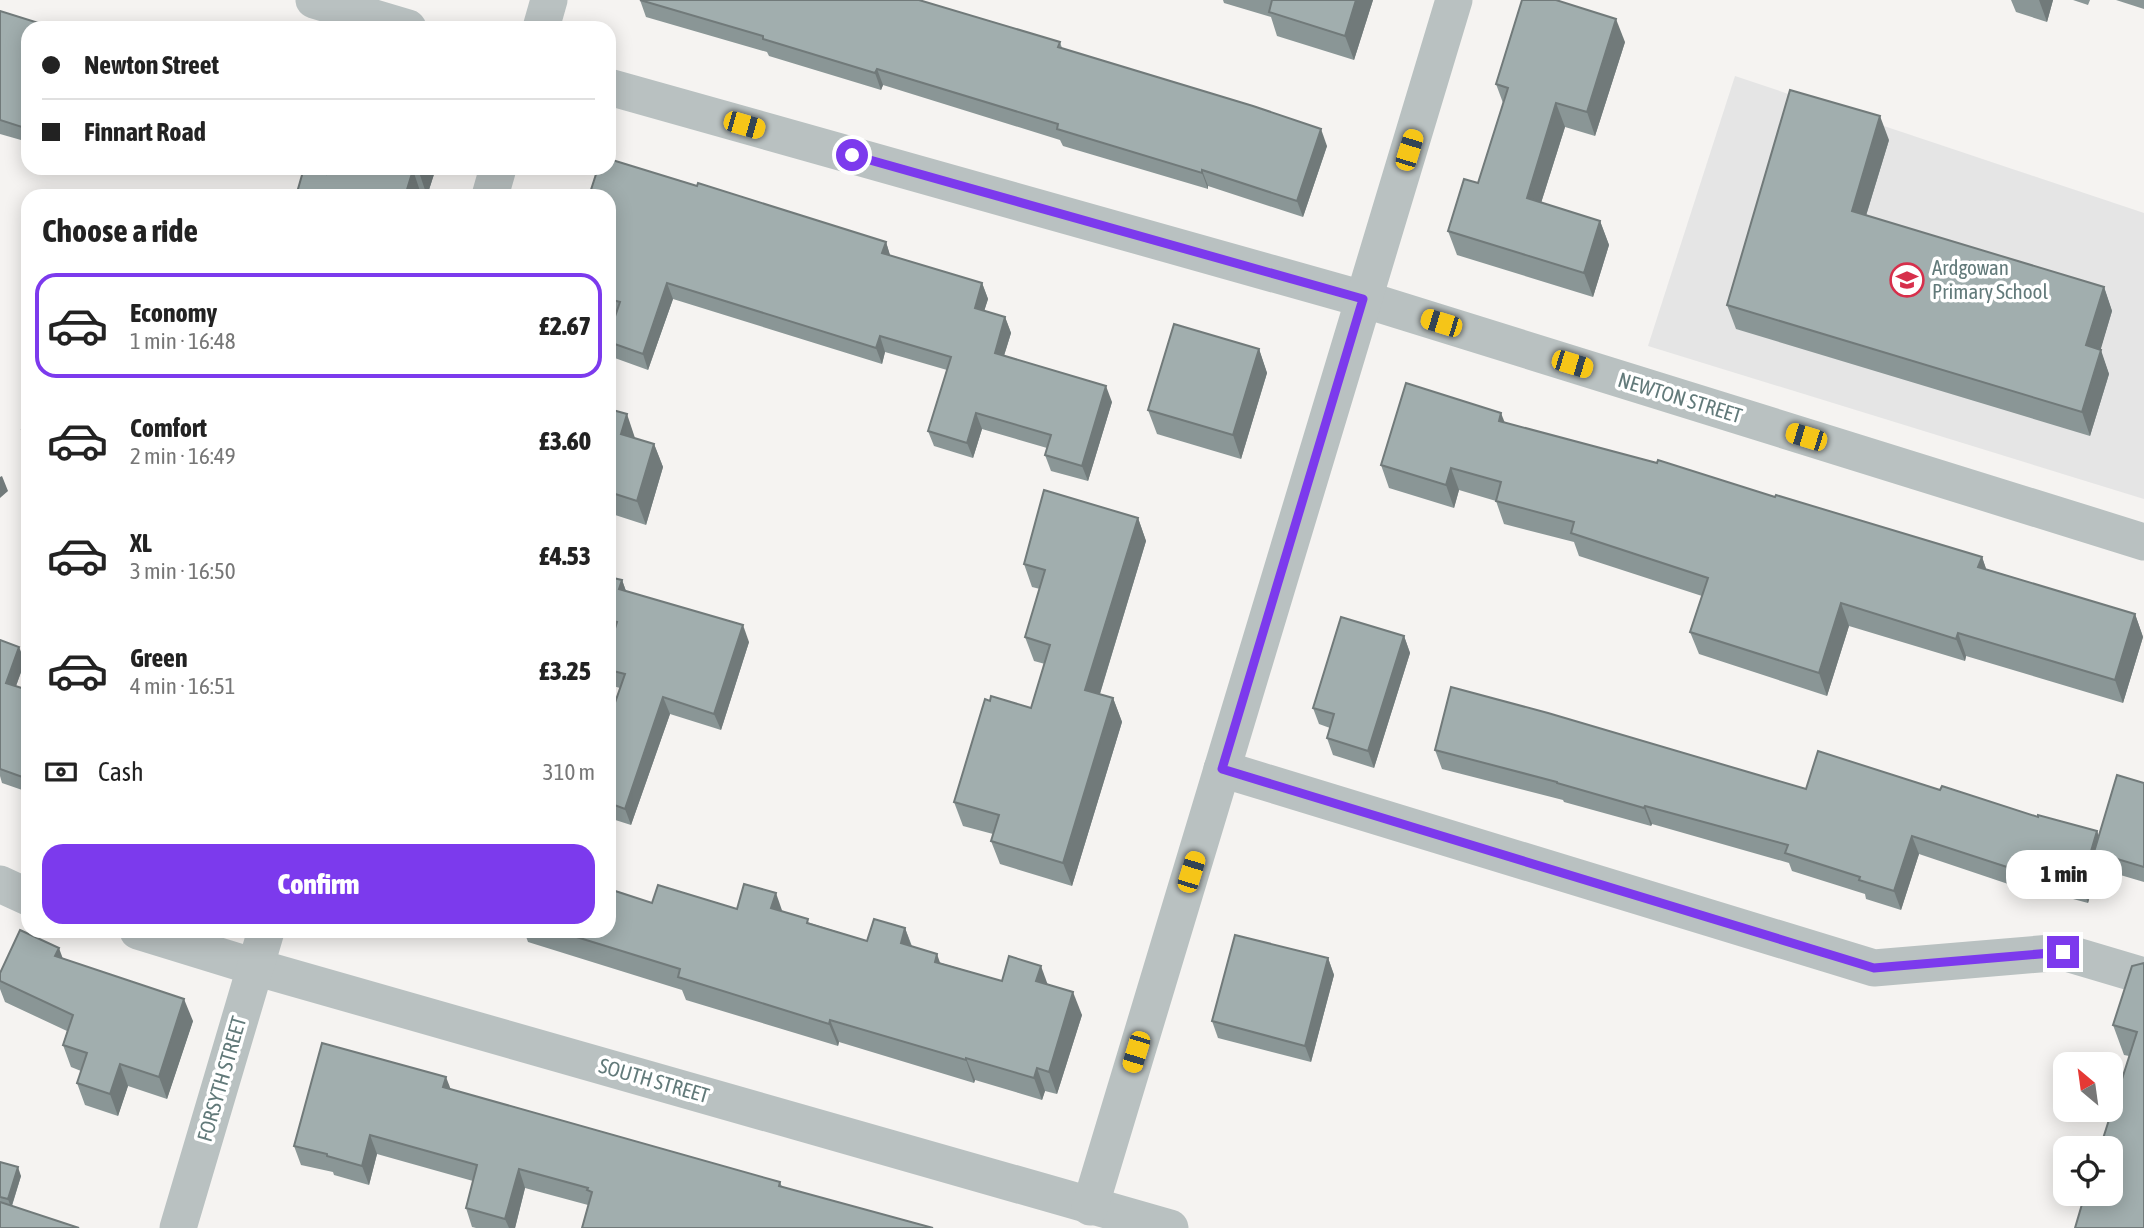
<!DOCTYPE html>
<html lang="en">
<head>
<meta charset="utf-8">
<style>
	:root { --surface:#fff; --page:#f6f6f6; --text:#222; --muted:#767676; --line:#e0e0e0; --accent:#7c3aed }
	body { margin:0; font-family:"Asap Condensed",sans-serif; background:var(--page); color:var(--text); height:100vh; display:flex; flex-direction:column; font-size:26px; white-space:nowrap }
	* { box-sizing:border-box; margin:0 }
	p { font-size:23px; color:var(--muted) }
	.icon { flex:none; width:38px; height:38px; fill:none; stroke:currentColor; stroke-width:2; stroke-linecap:round; stroke-linejoin:round }
	.map { position:relative; flex:1; overflow:hidden }
	.drawer { position:absolute; left:21px; top:189px; width:595px; height:749px; display:flex; flex-direction:column; background:var(--surface); border-radius:21px; box-shadow:0 4px 18px #0003 }
	.drawer>* { flex:none }
	.top-card { position:absolute; left:21px; top:21px; width:595px; height:154px; border-radius:21px; box-shadow:0 4px 18px #0003; display:grid; align-content:center; height:154px; padding:0 21px; background:var(--surface) }
	.needle { width:46px; rotate:331deg }
	.fabs { position:absolute; left:2053px; top:1052px; display:grid; gap:14px }
	.fabs a { display:grid; place-items:center; width:70px; height:70px; border-radius:14px; background:var(--surface); box-shadow:0 4px 18px #0003; font-size:35px }
	.end { position:absolute; width:32px; height:32px; margin:-16px; border:9px solid #7c3aed; background:#fff; box-shadow:0 0 0 4px #fff }
	.from { border-radius:50% }
	.bubble { position:absolute; height:49px; border-radius:21px; background:var(--surface); box-shadow:0 4px 18px #0003; font-size:23px; font-weight:800; line-height:49px; text-align:center }
	.car { position:absolute; width:21px; height:42px; margin:-21px -10px; border-radius:9px; box-shadow:0 0 5px 2px #0007; background:linear-gradient(#f5c518 24%,#345 0 40%,#f5c518 0 76%,#345 0 86%,#f5c518 0) }
	.top-card b { display:flex; align-items:center; gap:24px; height:66px; font-size:26px }
	.top-card b+b { border-top:2px solid var(--line) }
	.top-card i { width:18px; height:18px; background:var(--text) }
	ul { padding:0; list-style:none }
	li { display:flex; align-items:center; gap:21px; height:105px; margin:0 14px 10px; padding:0 7px; border:4px solid transparent; border-radius:21px }
	li div { flex:1 }
	li b { display:block; font-size:26px }
	li em { font-style:normal; font-weight:800 }
	li.current { border-color:var(--accent) }
	li>.icon { width:63px; height:63px; stroke-width:1.5 }
	h2 { padding:0 21px; font-size:32px; line-height:84px }
	.pay { display:flex; align-items:center; gap:18px; height:77px; padding:0 21px; font-size:26px }
	.pay p { margin-inline-start:auto }
	.action { display:flex; gap:14px; margin-top:auto; padding:14px 21px }
	.action a { flex:1; height:80px; border-radius:21px; background:var(--accent); color:#fff; font-size:28px; font-weight:800; line-height:80px; text-align:center }
	.map>svg:first-child { display:block }
</style>
</head>
<body>
<div class="map">
<svg width="2144" height="1228" viewBox="0 0 2144 1228">
	<rect width="100%" height="100%" fill="#f5f3f1"/>
	<polygon fill="#e5e5e5" points="1735,76 2144,213 2144,499 1648,346"/>
	<g fill="none" stroke-linecap="round" stroke-linejoin="round">
		<g stroke="#b9c1c1" stroke-width="37">
			<polyline points="314,0 408,28"/>
			<polyline points="541,28 549,0"/>
			<polyline points="609,87 1363,299 2144,542"/>
			<polyline points="490,196 498,168"/>
			<polyline points="1222,769 1874,968 2063,952 2144,976"/>
			<polyline points="0,884 28,897"/>
			<polyline points="138,931 255,967 1170,1228"/>
			<polyline points="1090,1207 1454,0"/>
			<polyline points="178,1228 266,931"/>
		</g>
	</g>
	<g fill="#8a9696">
		<polygon points="640,0 1060,42 1062,48 1327,146 1303,217 1208,186 1208,189 1063,146 1060,140 883,85 881,90 769,56 767,52 646,17"/>
		<polygon points="1223,0 1373,0 1354,60 1277,36 1271,17 1224,3"/>
		<polygon points="2011,0 2053,0 2047,22 2016,12"/>
		<polygon points="2073,0 2090,0 2088,5"/>
		<polygon points="2116,0 2144,0 2144,9"/>
		<polygon points="0,11 48,26 28,28 28,142 0,134"/>
		<polygon points="1625,42 1595,136 1565,127 1541,203 1600,221 1609,245 1593,297 1457,255 1448,231 1478,183 1503,103 1496,84"/>
		<polygon points="1889,140 1866,216 2104,287 2112,311 2100,350 2109,374 2090,436 1736,329 1727,305"/>
		<polygon points="436,168 427,196 326,174"/>
		<polygon points="697,186 886,242 890,256 982,283 988,299 984,311 1005,317 1011,333 1004,356 1112,402 1088,481 1051,471 1045,455 1047,448 982,429 973,458 934,446 928,431 947,370 885,352 882,364 673,299 648,370 612,357 609,347 609,334 615,315 609,313 609,196"/>
		<polygon points="1259,349 1267,373 1241,459 1157,434 1148,410"/>
		<polygon points="28,409 28,439 25,438 22,429"/>
		<polygon points="609,409 635,438 654,444 663,467 646,525 612,514 609,525"/>
		<polygon points="1505,423 1775,497 1982,557 1986,569 2135,614 2143,637 2123,703 1966,656 1965,661 1849,626 1827,696 1699,654 1690,632 1702,596 1579,556 1574,542 1504,524 1496,501 1459,490 1454,508 1389,488 1381,465"/>
		<polygon points="1138,518 1146,541 1100,694 1113,698 1122,722 1072,886 1000,864 991,841 993,834 963,826 954,802 1031,708 1045,664 1034,661 1025,637 1040,589 1032,587 1024,564"/>
		<polygon points="609,577 622,580 626,591 749,642 721,730 670,714 631,825 609,818 609,720 620,688 609,685 609,648 613,635 609,634"/>
		<polygon points="1404,636 1410,653 1374,768 1333,755 1327,738 1330,728 1319,724 1313,708"/>
		<polygon points="0,640 25,661 16,686 28,690 28,792 2,783 0,776"/>
		<polygon points="1435,750 1806,789 1940,790 2038,817 2097,831 2099,837 2144,783 2144,882 2100,869 2099,865 2088,903 2021,885 2020,888 1919,854 1901,910 1866,899 1865,894 1792,871 1789,863 1652,824 1651,826 1564,802 1563,800 1442,769"/>
		<polygon points="652,903 783,912 810,923 867,941 905,928 912,946 941,963 1002,981 1048,985 1082,1015 1057,1094 1045,1091 1042,1100 975,1080 974,1083 839,1042 838,1046 686,1000 682,990 528,942 524,931 609,931"/>
		<polygon points="62,958 193,1021 167,1099 128,1086 118,1116 85,1105 77,1083 81,1071 71,1067 63,1045 67,1031 5,1002 0,989 0,973"/>
		<polygon points="1328,958 1334,975 1311,1062 1218,1038 1212,1021"/>
		<polygon points="2144,963 2144,1228 2129,1056 2124,1055 2113,1025"/>
		<polygon points="451,1089 780,1182 782,1187 588,1205 525,1188 515,1228 476,1228 472,1227 466,1208 473,1181 377,1154 369,1185 334,1175 333,1172 301,1165 294,1146"/>
		<polygon points="0,1162 21,1176 12,1206 0,1228"/>
	</g>
	<g fill="#717a7a">
		<polygon points="1356,0 1373,0 1354,60 1345,36"/>
		<polygon points="2039,0 2053,0 2047,22"/>
		<polygon points="1616,19 1625,42 1595,136 1587,112"/>
		<polygon points="877,69 883,85 881,90 875,73"/>
		<polygon points="1556,103 1565,127 1535,222 1527,198"/>
		<polygon points="1880,116 1889,140 1860,235 1852,211"/>
		<polygon points="1321,129 1327,146 1303,217 1297,201"/>
		<polygon points="420,168 436,168 427,196 419,172"/>
		<polygon points="413,170 421,194 421,196 405,196"/>
		<polygon points="1202,170 1208,186 1208,189 1202,173"/>
		<polygon points="1600,221 1609,245 1593,297 1584,273"/>
		<polygon points="886,242 891,258 882,253"/>
		<polygon points="667,283 673,299 648,370 643,354"/>
		<polygon points="982,283 988,299 980,324 975,308"/>
		<polygon points="2104,287 2112,311 2095,369 2086,345"/>
		<polygon points="1005,317 1011,333 1000,368 995,353"/>
		<polygon points="880,336 885,352 882,364 876,348"/>
		<polygon points="1259,349 1267,373 1241,459 1233,435"/>
		<polygon points="2101,350 2109,374 2090,436 2082,412"/>
		<polygon points="1106,386 1112,402 1088,481 1082,466"/>
		<polygon points="976,413 982,429 973,458 967,443"/>
		<polygon points="1501,413 1510,436 1499,421"/>
		<polygon points="627,414 635,438 621,434"/>
		<polygon points="654,444 663,467 646,525 637,501"/>
		<polygon points="1451,468 1459,490 1454,508 1446,485"/>
		<polygon points="2,476 8,491 0,498 0,477"/>
		<polygon points="609,505 612,514 609,525"/>
		<polygon points="1138,518 1146,541 1094,713 1085,690"/>
		<polygon points="1982,557 1990,580 1978,567"/>
		<polygon points="622,580 628,597 619,589"/>
		<polygon points="1841,603 1849,626 1827,696 1819,673"/>
		<polygon points="2135,614 2143,637 2123,703 2115,680"/>
		<polygon points="743,625 749,642 721,730 714,714"/>
		<polygon points="1958,633 1966,656 1965,661 1956,639"/>
		<polygon points="1404,636 1410,653 1374,768 1368,751"/>
		<polygon points="19,647 25,661 12,697 6,683"/>
		<polygon points="663,697 670,714 631,825 625,809"/>
		<polygon points="1113,698 1122,722 1072,886 1063,863"/>
		<polygon points="1645,806 1652,824 1651,826 1644,808"/>
		<polygon points="2097,831 2103,850 2094,852 2099,865 2088,903 2081,885"/>
		<polygon points="1912,836 1919,854 1901,910 1894,891"/>
		<polygon points="2014,866 2021,885 2020,888 2013,869"/>
		<polygon points="776,893 784,916 771,908"/>
		<polygon points="905,928 913,951 901,943"/>
		<polygon points="59,948 67,970 55,956"/>
		<polygon points="937,954 945,977 935,962"/>
		<polygon points="1328,958 1334,975 1311,1062 1305,1046"/>
		<polygon points="1041,966 1049,988 1036,981"/>
		<polygon points="1073,992 1082,1015 1057,1094 1049,1072"/>
		<polygon points="184,999 193,1021 167,1099 159,1077"/>
		<polygon points="830,1020 839,1042 838,1046 829,1024"/>
		<polygon points="966,1058 975,1080 974,1083 966,1060"/>
		<polygon points="120,1064 128,1086 118,1116 110,1094"/>
		<polygon points="1037,1068 1045,1091 1042,1100 1034,1078"/>
		<polygon points="446,1077 453,1095 443,1087"/>
		<polygon points="370,1135 377,1154 369,1185 362,1166"/>
		<polygon points="18,1167 21,1176 11,1208 8,1199"/>
		<polygon points="519,1169 525,1188 515,1228 509,1228 505,1219"/>
	</g>
	<g fill="#a1aeae" stroke="#717a7a" stroke-width="2">
		<polygon points="640,0 919,0 1060,42 1058,47 1253,106 1321,129 1297,201 1202,170 1202,173 1057,129 1058,124 877,69 875,73 763,39 763,36"/>
		<polygon points="1272,0 1356,0 1345,36 1269,12"/>
		<polygon points="1522,0 1556,0 1616,19 1587,112 1556,103 1527,198 1600,221 1584,273 1448,231 1464,179 1478,183 1508,88 1496,84"/>
		<polygon points="0,11 48,26 49,23 65,28 28,28 28,129 0,120"/>
		<polygon points="1790,90 1880,116 1852,211 2104,287 2086,345 2101,350 2082,412 1727,305"/>
		<polygon points="609,159 697,186 698,183 886,242 882,253 982,283 975,308 1005,317 995,353 1106,386 1082,466 1045,455 1051,435 976,413 967,443 928,431 951,357 880,336 876,348 667,283 643,354 609,342 609,334 620,302 609,299 609,196 589,196 598,168 609,168"/>
		<polygon points="304,168 308,168 326,174 328,168 420,168 419,172 413,170 405,196 296,196"/>
		<polygon points="1174,324 1259,349 1233,435 1148,410"/>
		<polygon points="1406,383 1501,413 1499,421 1657,463 1658,460 1775,497 1776,495 1982,557 1978,567 2135,614 2115,680 1958,633 1956,639 1841,603 1819,673 1690,632 1708,578 1571,533 1574,522 1496,501 1501,482 1451,468 1446,485 1381,465"/>
		<polygon points="28,409 28,431 22,429"/>
		<polygon points="609,409 627,414 621,434 654,444 637,501 609,492"/>
		<polygon points="1044,490 1138,518 1085,690 1113,698 1063,863 991,841 999,815 954,802 985,699 990,701 991,696 1031,708 1050,645 1025,637 1045,570 1024,564"/>
		<polygon points="609,577 622,580 619,589 743,625 714,714 663,697 625,809 609,803 609,720 625,674 609,670 609,648 617,622 609,620"/>
		<polygon points="1341,617 1404,636 1368,751 1327,738 1334,714 1313,708"/>
		<polygon points="0,640 19,647 6,683 28,690 28,779 0,769"/>
		<polygon points="1451,687 1548,713 1806,789 1818,751 1940,790 1942,786 2038,817 2038,815 2097,831 2081,885 2014,866 2013,869 1912,836 1894,891 1859,880 1860,877 1785,853 1788,845 1645,806 1644,808 1557,783 1557,782 1435,750"/>
		<polygon points="2117,775 2144,783 2144,867 2094,852"/>
		<polygon points="744,884 776,893 771,908 808,919 807,923 867,941 874,919 905,928 901,943 937,954 935,962 1002,981 1009,956 1041,966 1036,981 1073,992 1049,1072 1037,1068 1034,1078 966,1058 966,1060 830,1020 829,1024 678,977 680,969 557,931 609,931 609,889 652,903 658,885 737,909"/>
		<polygon points="20,930 59,948 55,956 184,999 159,1077 120,1064 110,1094 77,1083 87,1053 63,1045 73,1015 0,981 0,973"/>
		<polygon points="1235,935 1328,958 1305,1046 1212,1021"/>
		<polygon points="2144,963 2144,1228 2075,1228 2085,1194 2110,1194 2110,1148 2100,1148 2137,1032 2113,1025 2132,966"/>
		<polygon points="322,1043 446,1077 443,1087 780,1182 779,1186 933,1228 582,1228 592,1192 587,1190 588,1188 519,1169 505,1219 466,1208 477,1165 370,1135 362,1166 327,1156 327,1154 294,1146"/>
		<polygon points="0,1162 18,1167 8,1199 0,1197"/>
		<polygon points="0,1202 79,1228 0,1228"/>
	</g>
	<g fill="none" stroke-linecap="round" stroke-linejoin="round">
		<polyline stroke="#7c3aed" stroke-width="9" points="852,155 1363,299 1222,769 1874,968 2063,952"/>
	</g>
	<defs>
		<symbol id="school-ring" viewBox="-11 -11 22 22"><circle r="9.5" fill="#fff" stroke="#d72f4b" stroke-width="1.5"/><path d="M0-5L7-2L0 1L-7-2ZM-4 1L0 2.5L4 1V4Q0 6-4 4Z" fill="#d72f4b"/></symbol>
	</defs>
	<g fill-rule="evenodd">
		<use href="#school-ring" x="1888" y="261" width="38" height="38"/>
	</g>
	<g text-anchor="middle" stroke-width="7" stroke-linejoin="round" paint-order="stroke">
		<g font-size="21" fill="#627a7a" stroke="#fff" text-anchor="start">
			<text x="1932" y="275">Ardgowan<tspan x="1932" dy="24">Primary School</tspan></text>
		</g>
		<g font-size="21" fill="#627a7a" stroke="#fff">
			<text transform="translate(1680 398) rotate(17)" y="7">NEWTON STREET</text>
			<text transform="translate(222 1079) rotate(-74)" y="7">FORSYTH STREET</text>
			<text transform="translate(654 1081) rotate(16)" y="7">SOUTH STREET</text>
		</g>
	</g>
</svg>
<div class="fabs">
<a><svg class="needle" viewBox="-14 -14 28 28"><path d="M0-13l5 13h-10z" fill="#e53935"/><path d="M0 13l5-13h-10z" fill="#767676"/></svg></a>
<a><svg class="icon" aria-label="locate" viewBox="0 0 24 24"><circle cx="12" cy="12" r="6"/><path d="M12 2v4M12 18v4M2 12h4M18 12h4"/></svg></a>
</div>
<i class="end from" style="left:852px;top:155px"></i>
<i class="end" style="left:2063px;top:952px"></i>
<div class="bubble" style="left:2006px;top:850px;width:116px">1 min</div>
<i class="car" style="left:744px;top:125px;rotate:106deg"></i>
<i class="car" style="left:1409px;top:150px;rotate:17deg"></i>
<i class="car" style="left:1441px;top:323px;rotate:287deg"></i>
<i class="car" style="left:1572px;top:364px;rotate:107deg"></i>
<i class="car" style="left:1806px;top:437px;rotate:287deg"></i>
<i class="car" style="left:1191px;top:872px;rotate:17deg"></i>
<i class="car" style="left:1136px;top:1052px;rotate:197deg"></i>
<div class="top-card">
<b><i class="from"></i>Newton Street</b>
<b><i></i>Finnart Road</b>
</div>
<section class="drawer">
<h2>Choose a ride</h2>
<ul>
<li class="current"><svg class="icon" aria-label="car" viewBox="0 0 24 24"><path d="M5 17H2v-5l4-1 3-4h7l3 4 3 1v5h-3M9 17h6M6 11h13"/><circle cx="7" cy="17" r="2"/><circle cx="17" cy="17" r="2"/></svg><div><b>Economy</b><p>1 min · 16:48</p></div><em>£2.67</em></li>
<li><svg class="icon" aria-label="car" viewBox="0 0 24 24"><path d="M5 17H2v-5l4-1 3-4h7l3 4 3 1v5h-3M9 17h6M6 11h13"/><circle cx="7" cy="17" r="2"/><circle cx="17" cy="17" r="2"/></svg><div><b>Comfort</b><p>2 min · 16:49</p></div><em>£3.60</em></li>
<li><svg class="icon" aria-label="car" viewBox="0 0 24 24"><path d="M5 17H2v-5l4-1 3-4h7l3 4 3 1v5h-3M9 17h6M6 11h13"/><circle cx="7" cy="17" r="2"/><circle cx="17" cy="17" r="2"/></svg><div><b>XL</b><p>3 min · 16:50</p></div><em>£4.53</em></li>
<li><svg class="icon" aria-label="car" viewBox="0 0 24 24"><path d="M5 17H2v-5l4-1 3-4h7l3 4 3 1v5h-3M9 17h6M6 11h13"/><circle cx="7" cy="17" r="2"/><circle cx="17" cy="17" r="2"/></svg><div><b>Green</b><p>4 min · 16:51</p></div><em>£3.25</em></li>
</ul>
<div class="pay"><svg class="icon" aria-label="cash" viewBox="0 0 24 24"><path d="M3 7h18v10H3z"/><circle cx="12" cy="12" r="2"/></svg>Cash<p>310 m</p></div>
<div class="action"><a>Confirm</a></div>
</section>
</div>
</body>
</html>
